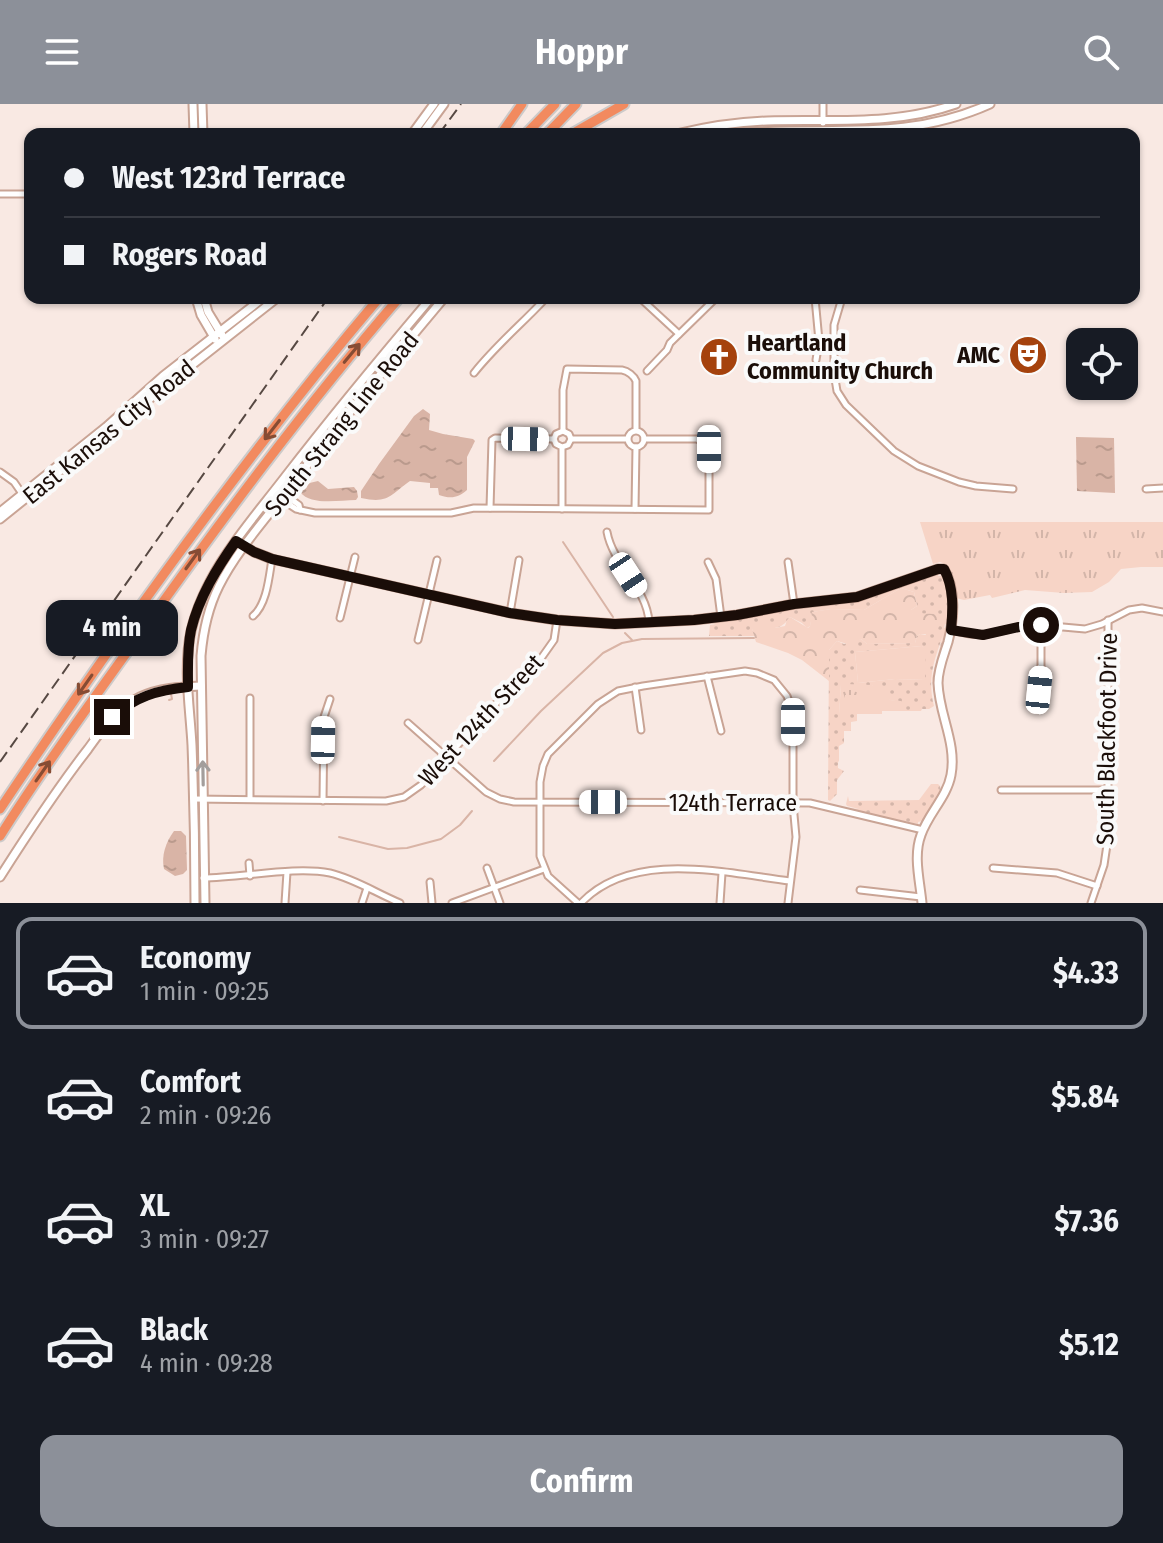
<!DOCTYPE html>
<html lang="en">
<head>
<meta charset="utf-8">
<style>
	:root { --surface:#171b24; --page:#20242c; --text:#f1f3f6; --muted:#9ea1a6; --line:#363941; --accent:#8c9099 }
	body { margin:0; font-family:"Fira Sans Condensed",sans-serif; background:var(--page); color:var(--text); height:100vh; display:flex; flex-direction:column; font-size:30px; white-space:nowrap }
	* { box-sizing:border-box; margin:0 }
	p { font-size:26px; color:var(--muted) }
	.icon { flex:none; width:44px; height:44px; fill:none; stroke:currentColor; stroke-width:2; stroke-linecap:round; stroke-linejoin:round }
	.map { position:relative; height:799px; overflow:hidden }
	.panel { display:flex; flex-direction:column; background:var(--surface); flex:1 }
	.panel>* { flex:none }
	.top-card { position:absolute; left:24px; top:24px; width:1116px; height:176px; border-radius:16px; box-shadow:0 2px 6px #0004; display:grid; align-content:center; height:176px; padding:0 40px; background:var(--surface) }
	.controls { position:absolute; left:1066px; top:224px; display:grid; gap:16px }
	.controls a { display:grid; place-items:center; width:72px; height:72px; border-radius:16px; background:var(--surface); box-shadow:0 2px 6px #0004; font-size:40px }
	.end { position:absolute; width:36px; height:36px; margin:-18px; border:10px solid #1a0d08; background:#fff; box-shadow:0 0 0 4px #fff }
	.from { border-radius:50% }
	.bubble { position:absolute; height:56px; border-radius:16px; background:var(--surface); box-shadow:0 2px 6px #0004; font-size:26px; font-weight:700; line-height:56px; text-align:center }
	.car { position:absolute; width:24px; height:48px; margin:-24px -12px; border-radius:10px; box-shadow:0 0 6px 2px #0007; background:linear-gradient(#fff 24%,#345 0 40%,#fff 0 76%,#345 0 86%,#fff 0) }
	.top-card b { display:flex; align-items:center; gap:28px; height:76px; font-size:30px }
	.top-card b+b { border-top:2px solid var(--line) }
	.top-card i { width:20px; height:20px; background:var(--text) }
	ul { padding:14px 0 0; list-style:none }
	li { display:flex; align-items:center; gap:24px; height:112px; margin:0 16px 12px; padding:0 24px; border:4px solid transparent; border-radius:16px }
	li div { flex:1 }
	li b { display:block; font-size:30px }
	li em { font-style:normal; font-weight:700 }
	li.current { border-color:var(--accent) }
	li>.icon { width:72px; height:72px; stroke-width:1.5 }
	.button { display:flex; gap:16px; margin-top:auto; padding:16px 40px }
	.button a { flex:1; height:92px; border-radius:16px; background:var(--accent); color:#fff; font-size:32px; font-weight:700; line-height:92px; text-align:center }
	header { display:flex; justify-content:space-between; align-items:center; height:104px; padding:0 40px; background:var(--accent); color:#fff; font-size:36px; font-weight:700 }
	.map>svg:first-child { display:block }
</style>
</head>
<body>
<header><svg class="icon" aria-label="menu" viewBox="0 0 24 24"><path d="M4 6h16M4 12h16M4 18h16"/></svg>Hoppr<svg class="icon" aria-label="search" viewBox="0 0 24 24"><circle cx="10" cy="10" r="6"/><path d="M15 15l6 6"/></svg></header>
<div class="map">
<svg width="1163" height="799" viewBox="0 0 1163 799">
	<defs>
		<pattern id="grass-dots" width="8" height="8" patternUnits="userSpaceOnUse" patternTransform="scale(2)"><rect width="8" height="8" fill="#f7d4c6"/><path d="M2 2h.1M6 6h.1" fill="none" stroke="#d3b5a9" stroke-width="1.8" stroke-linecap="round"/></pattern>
		<pattern id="forest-crowns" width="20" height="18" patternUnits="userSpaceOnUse" patternTransform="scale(2)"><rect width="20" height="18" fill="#f7d4c6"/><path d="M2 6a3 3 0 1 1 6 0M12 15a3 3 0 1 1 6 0" fill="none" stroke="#d3b5a9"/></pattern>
		<pattern id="park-tufts" width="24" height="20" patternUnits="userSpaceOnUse" patternTransform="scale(2)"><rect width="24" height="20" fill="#f7d4c6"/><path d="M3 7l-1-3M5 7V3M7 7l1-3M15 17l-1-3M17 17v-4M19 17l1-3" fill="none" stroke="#d3b5a9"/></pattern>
		<pattern id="water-ripples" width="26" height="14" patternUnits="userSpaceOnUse" patternTransform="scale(2)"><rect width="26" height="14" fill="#d9b4a6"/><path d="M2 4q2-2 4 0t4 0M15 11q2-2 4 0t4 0" fill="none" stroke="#ba9a8d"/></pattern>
	</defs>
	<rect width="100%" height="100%" fill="#f9e9e3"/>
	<g fill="url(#grass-dots)" fill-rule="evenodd">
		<path d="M 937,469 L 939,470 L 938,472 L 943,472 C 948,488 949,504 947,521 L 945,520 L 944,524 L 947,523 L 946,528 L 934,571 L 936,602 L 932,574 L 943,531 C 934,557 927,574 934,602 L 929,605 L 922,605 L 921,607 L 901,607 L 901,598 L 890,596 L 872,581 L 841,581 L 839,610 L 857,610 L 857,617 L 851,618 L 851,627 L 844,627 L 844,639 L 839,642 L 839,657 L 838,658 L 838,664 L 844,667 L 837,676 L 837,690 L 830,697 L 828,696 L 829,546 L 837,537 L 844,540 L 861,535 L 867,540 L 915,539 L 917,532 L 920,530 L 926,531 L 914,510 L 911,509 L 911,506 L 917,502 L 914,488 L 901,484 L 864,506 L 831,505 L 813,508 L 810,522 L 807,524 L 802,519 L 790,513 C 781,528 768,524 752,525 L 755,532 L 709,532 L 710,521 L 716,520 L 710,519 L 797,503 L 846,500 ZM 922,542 L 925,546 L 925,576 L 895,575 L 858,579 L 855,548 Z"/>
		<polygon points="931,680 938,680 940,682 941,689 922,717 918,718 918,720 851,706 848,704 859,705 847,702 846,700 848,692 849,697 919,696"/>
	</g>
	<path fill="url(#forest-crowns)" d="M 901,484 L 914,488 L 917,502 L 911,506 L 911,509 L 935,510 L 939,512 C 941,519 939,525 934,530 L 920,530 L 917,532 L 915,539 L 867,540 L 861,535 L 851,541 L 837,537 L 829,546 L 829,577 L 802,556 L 788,549 L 756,538 L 752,525 L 756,522 L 772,518 L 775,524 L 785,522 L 787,516 L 790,513 L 808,524 L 810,522 L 812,508 L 831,505 L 864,506 Z"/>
	<g fill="url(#park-tufts)">
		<polygon points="920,418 1163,418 1163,463 1141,463 1121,465 1109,478 1092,488 1064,489 1025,486 992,494 990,491 964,496 956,494 948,461 940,458 933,460"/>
		<polygon points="846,580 872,581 887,586 890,596 901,597 901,607 882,607 881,591 845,592 845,610 839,610 841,581"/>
	</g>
	<g fill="#f7d4c6">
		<polygon points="922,542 926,546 925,576 895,575 858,579 855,548"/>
		<rect x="845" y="591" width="37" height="19"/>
	</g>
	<g fill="url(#water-ripples)">
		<path d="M 423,305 L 430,310 L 429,326 L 443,330 L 473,335 L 475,337 L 467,353 L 467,386 C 458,394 451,395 439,391 L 438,384 L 430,384 L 430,379 L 410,377 C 390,391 389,400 361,394 L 361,387 L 379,360 L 414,312 Z"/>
		<polygon points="1076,333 1114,334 1115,389 1077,387"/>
		<path d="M 318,377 L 328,385 L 354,383 L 357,387 L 358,393 L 356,396 C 339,396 311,402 300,388 L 296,388 L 301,381 Z"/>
		<path d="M 174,727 L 181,727 L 186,732 L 187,766 L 183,770 L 175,772 L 164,765 C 161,751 166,738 174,727 Z"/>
	</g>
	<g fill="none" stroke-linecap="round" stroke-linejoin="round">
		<g stroke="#d9b4a6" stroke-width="2">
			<polyline points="563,438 613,513"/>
			<polyline points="625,529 632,536"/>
			<polyline points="169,596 172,595 171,590"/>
			<polyline points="494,657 541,607 603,549 622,539 642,535 754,534"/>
			<polyline points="339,733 388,745 407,744 441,735 460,721 472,707"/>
		</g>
		<defs>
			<g id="street">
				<polyline points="823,19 823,0"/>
				<polyline points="0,90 30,90"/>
				<polyline points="640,194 679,230"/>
				<polyline points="815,194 819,237 816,256"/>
				<polyline points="842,194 834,221 834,269 837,287 846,301 894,347 918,362 959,378 976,382 1013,385"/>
				<polyline points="647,267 667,246 670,239 716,194"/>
				<path d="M 474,269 C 496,241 522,220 546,194"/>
				<circle cx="636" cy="335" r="8"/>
				<path d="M 563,327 L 563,286 L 567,265 L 622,266 C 628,267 634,272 636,277 L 636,326"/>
				<polyline points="571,335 627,335"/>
				<polyline points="562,343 568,341 571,335 569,330 563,327 556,330 554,335 556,340 562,343 562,405"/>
				<polyline points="0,368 14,378 23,391"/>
				<polyline points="276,384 299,401 300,406"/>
				<polyline points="1146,385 1163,384"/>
				<polyline points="272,389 296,405 315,409 451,409 474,404 709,406 709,345 707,341 697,335 644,335"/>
				<polyline points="490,404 492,336 495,334 554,335"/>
				<polyline points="635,405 636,343"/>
				<path d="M 607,428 C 613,461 647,484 649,518"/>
				<polyline points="708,458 716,475 721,513"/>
				<polyline points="788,458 794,500"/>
				<polyline points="510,509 519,456"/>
				<path d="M 253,512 C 267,500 269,473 272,455"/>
				<polyline points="340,514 355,453"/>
				<polyline points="951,526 970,530 983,531 1019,523 1041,521 1085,525 1102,520 1129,506 1142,504 1163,508"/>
				<polyline points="418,536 437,456"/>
				<polyline points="707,572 721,627"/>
				<polyline points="635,583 641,626"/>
				<polyline points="250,594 250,695"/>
				<polyline points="1037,605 1041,567 1041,521"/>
				<polyline points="408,619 486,688 500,695 514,698 810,699 923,726"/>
				<polyline points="1001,686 1108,686"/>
				<polyline points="193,695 386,697 404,693 421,681 501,594 542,553 554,536 557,516"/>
				<polyline points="323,697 324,613 330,595"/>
				<polyline points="249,759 250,772"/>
				<polyline points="487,764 500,799"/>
				<polyline points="993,764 1057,769 1097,782"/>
				<path d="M 203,774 C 241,774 294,762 330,769 C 355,775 376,789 400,799"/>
				<polyline points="430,778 432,799"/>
				<polyline points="860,786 921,793"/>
				<polyline points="285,799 287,768"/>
				<polyline points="362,799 367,784"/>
				<polyline points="452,799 544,765"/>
				<polyline points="578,799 548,772 540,752 540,678 543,662 548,650 598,600 618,587 643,582 745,567 757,569 774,576 787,592 793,609 793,700 796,733 788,799"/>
				<path d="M 581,799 C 632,745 724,769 790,777"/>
				<polyline points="720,799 722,769"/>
				<polyline points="1091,799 1104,761 1108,734 1108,516"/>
			</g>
			<g id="secondary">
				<polyline points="193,0 194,30"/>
				<polyline points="202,0 203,30"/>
				<polyline points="412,30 434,0"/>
				<polyline points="422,30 444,0"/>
				<path d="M 676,30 C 706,23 736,18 767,17 C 831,15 894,22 956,0"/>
				<path d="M 731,30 C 823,20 901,40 990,0"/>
				<polyline points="196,194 201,211 215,235"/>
				<polyline points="204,194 208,208 222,231"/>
				<polyline points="0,408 106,323 163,272 263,194"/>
				<polyline points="0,415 178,272 277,194"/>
				<path d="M 236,437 L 254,448 L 272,455 L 510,509 L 557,516 L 615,520 L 694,516 L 737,511 L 794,500 L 857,493 L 938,465 L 944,465 C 956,485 954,515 948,538 C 944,551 938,565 938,579 C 939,611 957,639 951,671 C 947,693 928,710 921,731 C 913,752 920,777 922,799"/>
				<path d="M 0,773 C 28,729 56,686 88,645 C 103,624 116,605 140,593 C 159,584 180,583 201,582"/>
				<path d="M 195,799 C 195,747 194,694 192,641 C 190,604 183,564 191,527 C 205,467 249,420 285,373 C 332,312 381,253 431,194"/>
				<path d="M 205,799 L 201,552 C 203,528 208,504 219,482 C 237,446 266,415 290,383 C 340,319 392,256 444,194"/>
			</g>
			<g id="highway">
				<polyline points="501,30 522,0"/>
				<polyline points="526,30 555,0"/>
				<polyline points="547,30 576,0"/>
				<polyline points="572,30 624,0"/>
				<path d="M 0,705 C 118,529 242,356 379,194"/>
				<path d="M 0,732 C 42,666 89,601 135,537 C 219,419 305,303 399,194"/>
			</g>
		</defs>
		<use href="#street" stroke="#c9a495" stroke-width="9"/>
		<use href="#secondary" stroke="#c9a495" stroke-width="11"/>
		<use href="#highway" stroke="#cdcac9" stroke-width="13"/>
		<use href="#street" stroke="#fff" stroke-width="5"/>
		<use href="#secondary" stroke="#fff" stroke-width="7"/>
		<use href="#highway" stroke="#f28a5f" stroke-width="9"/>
		<g stroke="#574943" stroke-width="2" stroke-dasharray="12 6" stroke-linecap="butt">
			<polyline points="439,30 461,0"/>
			<polyline points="0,658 328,194"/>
		</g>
	</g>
	<defs><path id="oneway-shaft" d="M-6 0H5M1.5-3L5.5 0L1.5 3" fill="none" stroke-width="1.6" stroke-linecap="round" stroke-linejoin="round" transform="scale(2)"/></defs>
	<g stroke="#864c34">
		<use href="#oneway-shaft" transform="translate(352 249) rotate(-50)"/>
		<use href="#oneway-shaft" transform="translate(272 326) rotate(128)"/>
		<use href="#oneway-shaft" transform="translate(193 455) rotate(-54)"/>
		<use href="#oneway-shaft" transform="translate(85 581) rotate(125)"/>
		<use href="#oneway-shaft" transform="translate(43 667) rotate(-55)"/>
	</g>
	<use stroke="#a39e9c" href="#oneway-shaft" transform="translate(203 669) rotate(-91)"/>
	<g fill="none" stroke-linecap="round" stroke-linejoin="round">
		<path stroke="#1a0d08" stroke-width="10" d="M 112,613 C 135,593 157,586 188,583 C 188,564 187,545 191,526 C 199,493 217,464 236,437 L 254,448 L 272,455 L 510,509 L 557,516 L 615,520 L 694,516 L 737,511 L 794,500 L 857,493 L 938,465 L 944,465 C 954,483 953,506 951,526 L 983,531 L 1019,523 L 1041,521"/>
	</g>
	<defs>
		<symbol id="theatre-disc" viewBox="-11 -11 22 22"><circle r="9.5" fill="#a5420d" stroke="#fafafa"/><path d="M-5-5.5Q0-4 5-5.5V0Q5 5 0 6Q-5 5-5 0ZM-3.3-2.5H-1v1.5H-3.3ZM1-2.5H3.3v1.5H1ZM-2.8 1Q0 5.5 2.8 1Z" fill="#fff"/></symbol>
		<symbol id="church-disc" viewBox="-11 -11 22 22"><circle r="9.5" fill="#a5420d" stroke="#fafafa"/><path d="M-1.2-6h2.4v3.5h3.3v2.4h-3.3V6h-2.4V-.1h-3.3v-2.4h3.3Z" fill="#fff"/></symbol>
	</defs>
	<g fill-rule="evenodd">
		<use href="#theatre-disc" x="1006" y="229" width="44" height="44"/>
		<use href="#church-disc" x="697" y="231" width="44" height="44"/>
	</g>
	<g text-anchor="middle" stroke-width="8" stroke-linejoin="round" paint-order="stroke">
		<g font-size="24" font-weight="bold" fill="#1a0d08" stroke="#fafafa" text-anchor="start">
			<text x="747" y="247">Heartland<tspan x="747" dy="28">Community Church</tspan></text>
			<text x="1000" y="259" text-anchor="end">AMC</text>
		</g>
		<g font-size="24" fill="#1a0d08" stroke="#fafafa">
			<text transform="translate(342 320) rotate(-51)" y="8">South Strang Line Road</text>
			<text transform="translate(109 328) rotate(-39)" y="8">East Kansas City Road</text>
			<text transform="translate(481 616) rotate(-47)" y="8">West 124th Street</text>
			<text transform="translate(1107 635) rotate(-89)" y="8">South Blackfoot Drive</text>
			<text x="733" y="707">124th Terrace</text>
		</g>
	</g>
</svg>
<div class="controls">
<a><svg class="icon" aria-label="locate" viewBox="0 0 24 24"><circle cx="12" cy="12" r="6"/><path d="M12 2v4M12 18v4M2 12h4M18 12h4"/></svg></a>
</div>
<i class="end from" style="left:1041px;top:521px"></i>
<i class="end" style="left:112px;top:613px"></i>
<div class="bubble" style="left:46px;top:496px;width:132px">4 min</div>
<i class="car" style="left:525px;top:335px;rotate:91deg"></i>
<i class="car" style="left:709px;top:345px;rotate:180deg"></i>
<i class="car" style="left:628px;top:471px;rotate:147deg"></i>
<i class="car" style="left:1039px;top:586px;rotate:6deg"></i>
<i class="car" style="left:793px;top:618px;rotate:180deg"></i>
<i class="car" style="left:323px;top:636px;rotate:1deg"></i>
<i class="car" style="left:603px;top:698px;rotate:270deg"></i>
<div class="top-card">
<b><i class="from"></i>West 123rd Terrace</b>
<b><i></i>Rogers Road</b>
</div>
</div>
<section class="panel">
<ul>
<li class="current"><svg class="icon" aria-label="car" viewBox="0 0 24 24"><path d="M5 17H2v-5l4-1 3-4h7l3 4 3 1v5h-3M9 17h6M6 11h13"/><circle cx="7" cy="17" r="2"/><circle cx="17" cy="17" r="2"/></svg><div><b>Economy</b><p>1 min · 09:25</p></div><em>$4.33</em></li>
<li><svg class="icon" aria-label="car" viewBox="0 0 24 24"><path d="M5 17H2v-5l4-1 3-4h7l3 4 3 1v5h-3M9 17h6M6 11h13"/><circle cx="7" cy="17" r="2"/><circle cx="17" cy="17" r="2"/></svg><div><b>Comfort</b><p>2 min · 09:26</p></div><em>$5.84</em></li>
<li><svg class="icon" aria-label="car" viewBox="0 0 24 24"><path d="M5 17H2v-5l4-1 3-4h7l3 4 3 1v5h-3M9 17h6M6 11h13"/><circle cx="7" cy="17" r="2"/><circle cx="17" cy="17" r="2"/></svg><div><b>XL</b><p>3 min · 09:27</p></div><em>$7.36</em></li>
<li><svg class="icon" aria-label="car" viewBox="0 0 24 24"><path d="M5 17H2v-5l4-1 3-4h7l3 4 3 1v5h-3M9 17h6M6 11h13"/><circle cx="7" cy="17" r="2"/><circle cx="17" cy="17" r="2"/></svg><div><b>Black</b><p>4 min · 09:28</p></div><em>$5.12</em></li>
</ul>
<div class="button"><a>Confirm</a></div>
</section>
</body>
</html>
